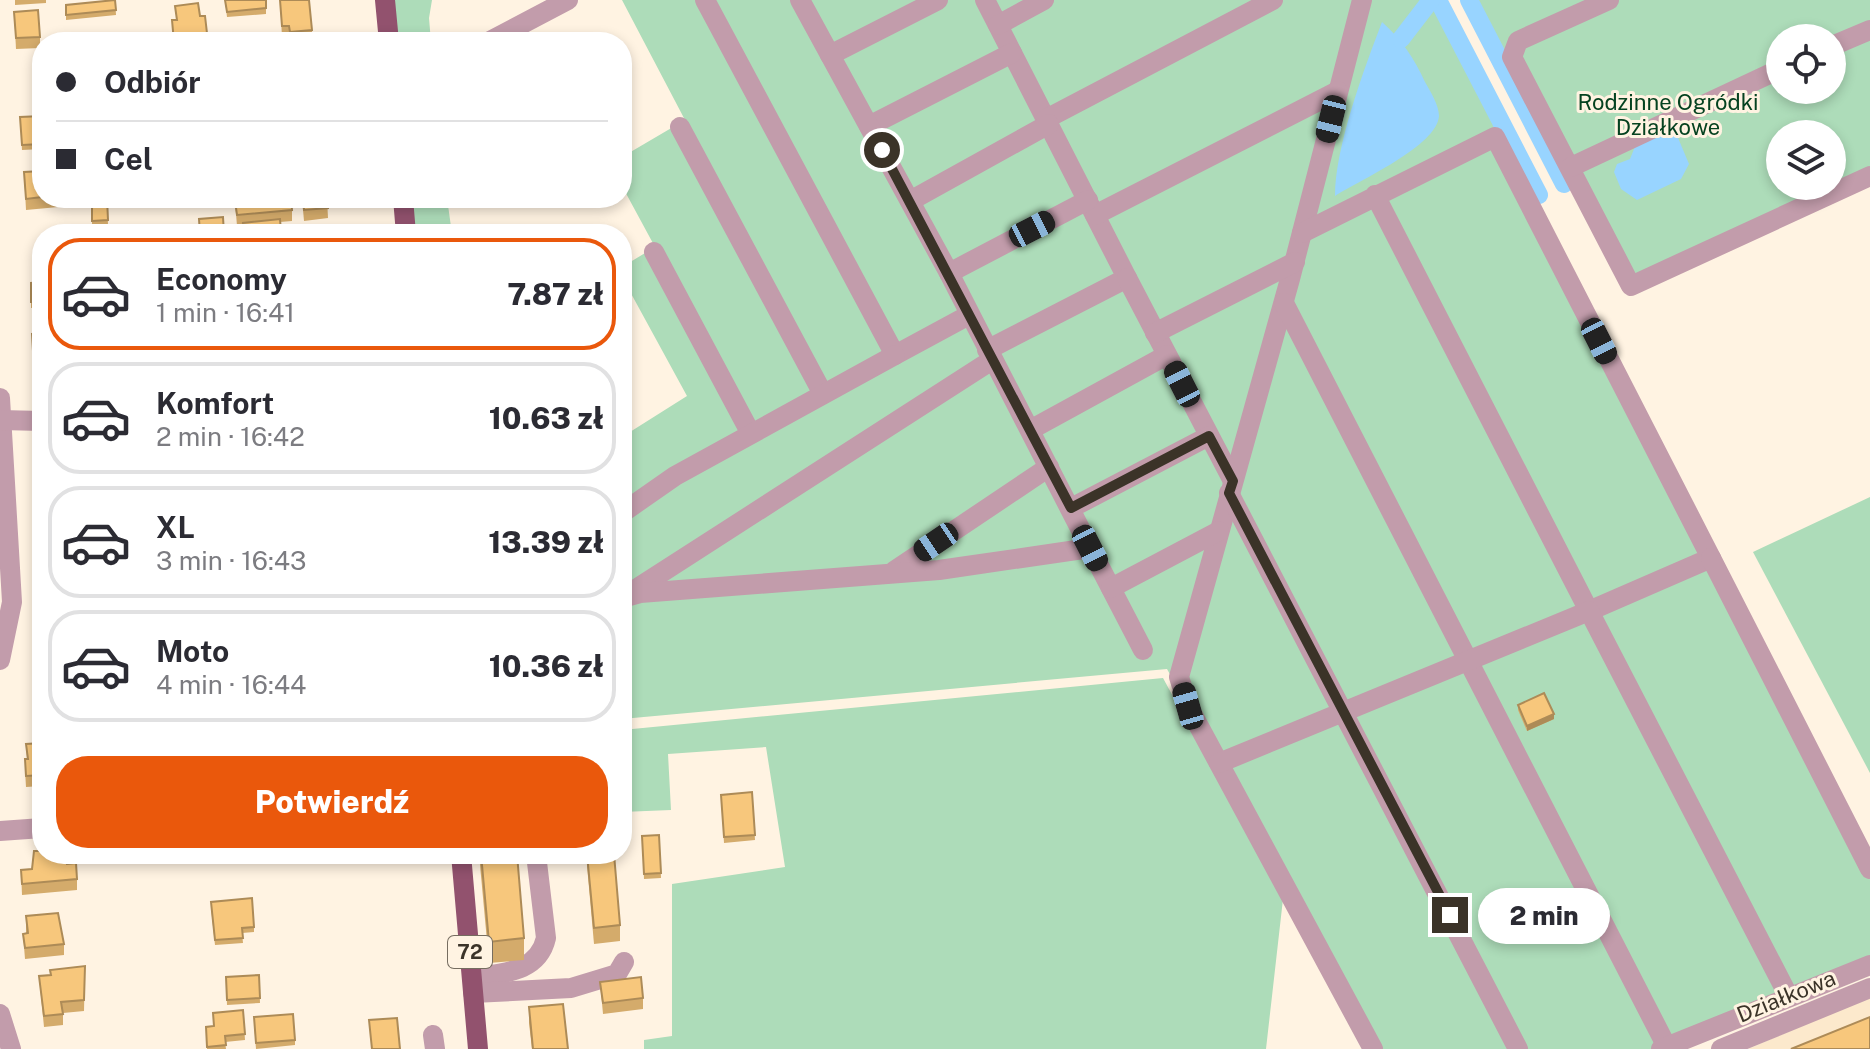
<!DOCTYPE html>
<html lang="pl">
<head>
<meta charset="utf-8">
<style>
	:root { --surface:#fff; --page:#f2f2f3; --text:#2b2b33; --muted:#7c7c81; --line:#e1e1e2; --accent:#ea580c }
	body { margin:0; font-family:"Public Sans",sans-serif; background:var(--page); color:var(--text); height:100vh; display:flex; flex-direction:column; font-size:30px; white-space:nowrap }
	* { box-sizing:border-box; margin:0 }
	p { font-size:26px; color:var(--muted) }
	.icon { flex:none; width:44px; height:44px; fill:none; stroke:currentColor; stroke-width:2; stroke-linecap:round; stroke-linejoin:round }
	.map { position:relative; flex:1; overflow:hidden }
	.sheet { position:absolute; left:32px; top:224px; width:600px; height:640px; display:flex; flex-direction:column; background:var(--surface); border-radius:32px; box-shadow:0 4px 12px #0003 }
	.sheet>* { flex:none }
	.guide { position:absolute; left:32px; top:32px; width:600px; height:176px; border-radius:32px; box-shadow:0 4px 12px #0003; display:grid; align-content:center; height:176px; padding:0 24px; background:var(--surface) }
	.buttons { position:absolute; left:1766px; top:24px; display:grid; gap:16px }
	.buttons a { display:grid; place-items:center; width:80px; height:80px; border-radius:50%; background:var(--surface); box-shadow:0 4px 12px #0003; font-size:40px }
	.end { position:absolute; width:36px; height:36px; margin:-18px; border:10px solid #3b3328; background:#fff; box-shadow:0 0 0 4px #fff }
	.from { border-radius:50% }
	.bubble { position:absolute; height:56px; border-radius:28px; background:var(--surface); box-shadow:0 4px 12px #0003; font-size:26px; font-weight:800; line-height:56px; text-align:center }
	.car { position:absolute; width:24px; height:48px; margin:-24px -12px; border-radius:10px; box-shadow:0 0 6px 2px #0007; background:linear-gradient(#222 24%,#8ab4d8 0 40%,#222 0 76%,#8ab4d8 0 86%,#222 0) }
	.guide b { display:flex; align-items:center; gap:28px; height:76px; font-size:30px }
	.guide b+b { border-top:2px solid var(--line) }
	.guide i { width:20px; height:20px; background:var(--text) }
	ul { padding:14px 0 0; list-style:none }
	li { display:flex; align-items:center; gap:24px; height:112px; margin:0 16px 12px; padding:0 8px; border:4px solid var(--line); border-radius:32px }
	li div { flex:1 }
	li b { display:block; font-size:30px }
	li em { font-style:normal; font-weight:800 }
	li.active { border-color:var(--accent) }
	li>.icon { width:72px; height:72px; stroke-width:1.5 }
	.button { display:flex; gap:16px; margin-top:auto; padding:16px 24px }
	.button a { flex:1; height:92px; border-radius:32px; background:var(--accent); color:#fff; font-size:32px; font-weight:800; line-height:92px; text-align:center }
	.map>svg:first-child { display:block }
</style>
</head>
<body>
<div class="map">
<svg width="1870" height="1049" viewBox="0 0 1870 1049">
	<rect width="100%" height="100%" fill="#fff3e2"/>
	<polygon fill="#fce9cc" points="1870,997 1870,1049 1748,1049"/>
	<g fill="#addcb9" fill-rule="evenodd">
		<polygon points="393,0 432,0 429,18 431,42 396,42"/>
		<polygon points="622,0 1431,0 1870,861 1870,971 1679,1049 1380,1049 1167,669 622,719 622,437 687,396 622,277 622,267 655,247 622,186 622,157 685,120"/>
		<path d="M 1478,0 L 1870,0 L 1870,180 L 1629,291 ZM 1780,38 L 1832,38 L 1832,90 L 1780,90 ZM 1780,134 L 1832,134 L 1832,186 L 1780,186 Z"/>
		<polygon points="409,198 447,198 452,234 413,234"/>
		<polygon points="1870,497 1870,773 1753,552"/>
		<polygon points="1163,678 1283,899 1266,1049 644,1049 644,1040 672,1036 672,884 785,867 766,747 668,754 671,810 622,812 622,730"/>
	</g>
	<g fill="#98d4ff">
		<path d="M 1382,22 C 1402,40 1414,58 1425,82 C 1430,91 1439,105 1439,116 C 1437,146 1360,180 1335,196 C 1335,147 1364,69 1382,22 Z"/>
		<polygon points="1667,127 1676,133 1689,164 1681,179 1637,200 1621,189 1614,172 1617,164 1630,159 1636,144"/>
	</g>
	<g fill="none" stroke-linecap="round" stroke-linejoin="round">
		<g stroke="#98d4ff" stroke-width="18">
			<polyline points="1438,0 1539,195"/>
			<polyline points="1469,0 1564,184"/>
			<polyline points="1401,39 1431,0"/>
		</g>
		<g stroke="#c29cab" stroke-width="20">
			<polyline points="705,0 895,355 969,315"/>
			<polyline points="985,0 1127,278 987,350"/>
			<polyline points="1362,0 1290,279 1179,677 1188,706 1373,1049"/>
			<polyline points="1609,0 1518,41 1512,57 1631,286 1870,176"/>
			<polyline points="998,25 1044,0"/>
			<polyline points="488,42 568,0"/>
			<polyline points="1832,46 1870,30"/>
			<polyline points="830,55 938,0"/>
			<polyline points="1046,119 1273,0"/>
			<polyline points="869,126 1012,53"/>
			<polyline points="680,127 823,394"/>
			<polyline points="1571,167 1780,69"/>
			<polyline points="910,201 1049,124"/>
			<polyline points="1095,215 1338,91"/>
			<polyline points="1302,233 1495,137 1711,558 1589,611 1375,195"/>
			<polyline points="654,252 750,432"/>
			<polyline points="949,273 1088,200"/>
			<polyline points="1127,278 1233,481"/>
			<polyline points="1284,303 1668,1049"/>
			<polyline points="1155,333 1295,262"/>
			<polyline points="0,398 12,602 0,660"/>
			<polyline points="0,420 42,421"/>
			<polyline points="1030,430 1167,355"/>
			<polyline points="1229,493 1518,1049"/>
			<polyline points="1071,508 1209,436"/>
			<polyline points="622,513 675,476 895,355"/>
			<polyline points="1090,548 1143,650"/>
			<polyline points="1711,558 1870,869"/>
			<polyline points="894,571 1049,467"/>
			<polyline points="1111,588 1219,531"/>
			<polyline points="633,591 992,360"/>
			<polyline points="622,598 640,593 939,570 1090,548 949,273 800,0"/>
			<polyline points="1219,763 1589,611 1789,997"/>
			<polyline points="0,831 42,828"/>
			<path d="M 472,978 C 502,973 538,973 546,938 L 536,854"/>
			<polyline points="473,993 571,988 617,974 624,962"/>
			<polyline points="0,1014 11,1049"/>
			<polyline points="433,1035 435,1049"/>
			<polyline points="1661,1049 1870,965"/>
			<polyline points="1721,1049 1870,988"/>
		</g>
		<g stroke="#92526e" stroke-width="20">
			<polyline points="385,0 389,42"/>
			<polyline points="403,198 406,234"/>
			<polyline points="461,854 478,1049"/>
		</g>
	</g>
	<g fill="#d4ab6b">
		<polygon points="15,0 46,0 46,3 15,5"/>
		<polygon points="115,0 116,15 66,20 66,5"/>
		<polygon points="225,0 266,0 266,14 227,17"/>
		<polygon points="280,0 312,30 312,41 290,42 289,37 282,37"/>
		<polygon points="14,12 40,37 40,48 16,49"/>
		<polygon points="42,116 42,149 22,150 20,117"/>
		<polygon points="24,172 42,198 58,198 58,207 26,210"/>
		<polygon points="107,198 108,225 92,226 92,203 97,202"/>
		<polygon points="302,198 327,198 328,218 304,221"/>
		<polygon points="235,201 292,210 292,221 280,222 281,234 243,234 243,225 237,226"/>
		<polygon points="42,282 42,307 31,308 31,283"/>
		<polygon points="42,333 42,373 34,374 32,334"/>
		<rect x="39" y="471" width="3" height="22"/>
		<polygon points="35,701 42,711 42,722 36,722"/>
		<polygon points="1518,705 1554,719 1527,731 1518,710"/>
		<polygon points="42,743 42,787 42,786 26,787 25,770 25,759 27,759 26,744"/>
		<polygon points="752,792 755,840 724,843 721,795"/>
		<polygon points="659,835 661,878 644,879 642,836"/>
		<polygon points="479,854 517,854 524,938 524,960 489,963"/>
		<polygon points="586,854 614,854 620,925 620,941 594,944"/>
		<polygon points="67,864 77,879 77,890 22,895 21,870"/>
		<polygon points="211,908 254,927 254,932 242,933 243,943 215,945"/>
		<polygon points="26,916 64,944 64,955 25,959 23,934 26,933"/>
		<polygon points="85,966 84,1011 63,1013 63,1025 44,1027 39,976 51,975"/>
		<polygon points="259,975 260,1003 227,1005 226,977"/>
		<polygon points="600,982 643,998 643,1009 603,1014"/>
		<polygon points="529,1007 568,1049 532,1049 529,1023"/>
		<polygon points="243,1010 245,1040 225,1042 226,1049 207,1049 206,1027 213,1026"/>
		<polygon points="254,1023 295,1040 295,1045 256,1049"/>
	</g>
	<polygon fill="#ad8b57" points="1554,714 1554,719 1527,731 1527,726"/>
	<g fill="#f7c77c" stroke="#ad8b57" stroke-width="2">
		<polygon points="115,0 116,10 66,15 66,5"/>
		<polygon points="225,0 266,0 266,8 227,12"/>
		<polygon points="280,0 309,0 312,30 290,32 289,26 282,26"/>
		<polygon points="198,3 200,16 205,16 208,42 174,42 172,20 177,20 175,6"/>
		<polygon points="38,10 40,37 16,38 14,12"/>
		<polygon points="42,116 42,144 22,145 20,117"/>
		<polygon points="42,171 42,197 26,199 24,172"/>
		<polygon points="97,198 107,198 108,220 92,221 92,203 98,202"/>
		<polygon points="257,198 291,198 292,210 237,215 235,201"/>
		<polygon points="303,198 327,198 328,208 304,210"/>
		<polygon points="223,217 224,234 200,234 199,219"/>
		<polygon points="280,219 281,232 244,234 243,223"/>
		<polygon points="331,228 331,234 305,234 305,230"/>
		<polygon points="42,282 42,302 31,302 31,283"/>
		<polygon points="42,333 42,368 34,368 32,334"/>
		<rect x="39" y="471" width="3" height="11"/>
		<polygon points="42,515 42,534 41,534 39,516"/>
		<polygon points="1544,693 1554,714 1527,726 1518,705"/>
		<polygon points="35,701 42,701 42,711 36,711"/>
		<polygon points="42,743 42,777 42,775 26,776 25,759 28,759 26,744"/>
		<polygon points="752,792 755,835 724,837 721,795"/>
		<polygon points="659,835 661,873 644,874 642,836"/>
		<polygon points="34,851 42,851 42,854 66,854 67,864 76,863 77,879 22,884 21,870 32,869"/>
		<polygon points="481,854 517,854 524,938 489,942"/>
		<polygon points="587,854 614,854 620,925 594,928"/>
		<polygon points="252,898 254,927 242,928 243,938 215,940 211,902"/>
		<polygon points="58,913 64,944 25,948 23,934 28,933 26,916"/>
		<polygon points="85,966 84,1000 61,1002 63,1014 44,1016 39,976 51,975 50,970"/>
		<polygon points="259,975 260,998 227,1000 226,977"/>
		<polygon points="641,977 643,998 603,1003 600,982"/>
		<polygon points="563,1004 568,1049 533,1049 529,1007"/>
		<polygon points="243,1010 245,1034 225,1036 226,1045 207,1047 206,1027 214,1026 213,1013"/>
		<polygon points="293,1014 295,1040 256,1043 254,1017"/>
		<polygon points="1870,1017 1870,1049 1791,1049"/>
		<polygon points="397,1018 400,1049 372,1049 369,1020"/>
	</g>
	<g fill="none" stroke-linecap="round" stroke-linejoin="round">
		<polyline stroke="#3b3328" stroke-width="10" points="882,150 1071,508 1209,436 1233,481 1229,493 1450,915"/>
	</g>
	<g text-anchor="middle" stroke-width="6" stroke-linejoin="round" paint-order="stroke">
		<rect fill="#fff3e2" stroke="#766d60" stroke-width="2" x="448" y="936" width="44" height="32" rx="6"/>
		<g font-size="20" font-weight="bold" fill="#3b3328">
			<text x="470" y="959">72</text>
		</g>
		<g font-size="22" fill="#054220" stroke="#fff3e2">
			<text x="1668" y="110">Rodzinne Ogródki<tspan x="1668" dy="25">Działkowe</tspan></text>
		</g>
		<g font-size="22" fill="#3b3328" stroke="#fff3e2">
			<text transform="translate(1786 996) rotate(-22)" y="8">Działkowa</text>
		</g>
	</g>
</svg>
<div class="buttons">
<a><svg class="icon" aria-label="locate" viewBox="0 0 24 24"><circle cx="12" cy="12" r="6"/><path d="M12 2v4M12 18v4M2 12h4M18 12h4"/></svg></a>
<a><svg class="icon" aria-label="layers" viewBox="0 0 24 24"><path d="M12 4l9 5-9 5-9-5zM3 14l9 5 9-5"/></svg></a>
</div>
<i class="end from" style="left:882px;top:150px"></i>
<i class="end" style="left:1450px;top:915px"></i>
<div class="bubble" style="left:1478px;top:888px;width:132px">2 min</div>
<i class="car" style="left:1331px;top:119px;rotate:194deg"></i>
<i class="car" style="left:1032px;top:229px;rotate:63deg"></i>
<i class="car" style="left:1599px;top:341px;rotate:153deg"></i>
<i class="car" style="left:1182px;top:384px;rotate:333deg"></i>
<i class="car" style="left:936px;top:542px;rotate:236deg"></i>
<i class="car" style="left:1090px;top:548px;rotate:153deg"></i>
<i class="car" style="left:1188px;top:706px;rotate:344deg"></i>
<div class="guide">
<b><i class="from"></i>Odbiór</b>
<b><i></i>Cel</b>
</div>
<section class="sheet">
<ul>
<li class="active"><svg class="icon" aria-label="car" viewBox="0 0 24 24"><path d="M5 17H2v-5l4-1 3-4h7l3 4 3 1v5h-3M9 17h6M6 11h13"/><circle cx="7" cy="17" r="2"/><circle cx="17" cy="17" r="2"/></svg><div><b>Economy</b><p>1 min · 16:41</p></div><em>7.87 zł</em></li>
<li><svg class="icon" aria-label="car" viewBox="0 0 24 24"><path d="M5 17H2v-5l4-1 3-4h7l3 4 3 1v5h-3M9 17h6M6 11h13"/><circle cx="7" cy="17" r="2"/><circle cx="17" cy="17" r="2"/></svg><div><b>Komfort</b><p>2 min · 16:42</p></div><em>10.63 zł</em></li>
<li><svg class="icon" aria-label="car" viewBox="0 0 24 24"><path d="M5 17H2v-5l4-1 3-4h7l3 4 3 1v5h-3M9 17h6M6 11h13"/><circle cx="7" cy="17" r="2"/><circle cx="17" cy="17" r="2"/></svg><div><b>XL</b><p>3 min · 16:43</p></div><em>13.39 zł</em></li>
<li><svg class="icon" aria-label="car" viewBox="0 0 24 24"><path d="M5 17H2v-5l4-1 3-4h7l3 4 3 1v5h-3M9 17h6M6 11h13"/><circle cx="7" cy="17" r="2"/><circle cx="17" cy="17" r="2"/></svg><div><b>Moto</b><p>4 min · 16:44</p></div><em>10.36 zł</em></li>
</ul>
<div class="button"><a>Potwierdź</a></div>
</section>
</div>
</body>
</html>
